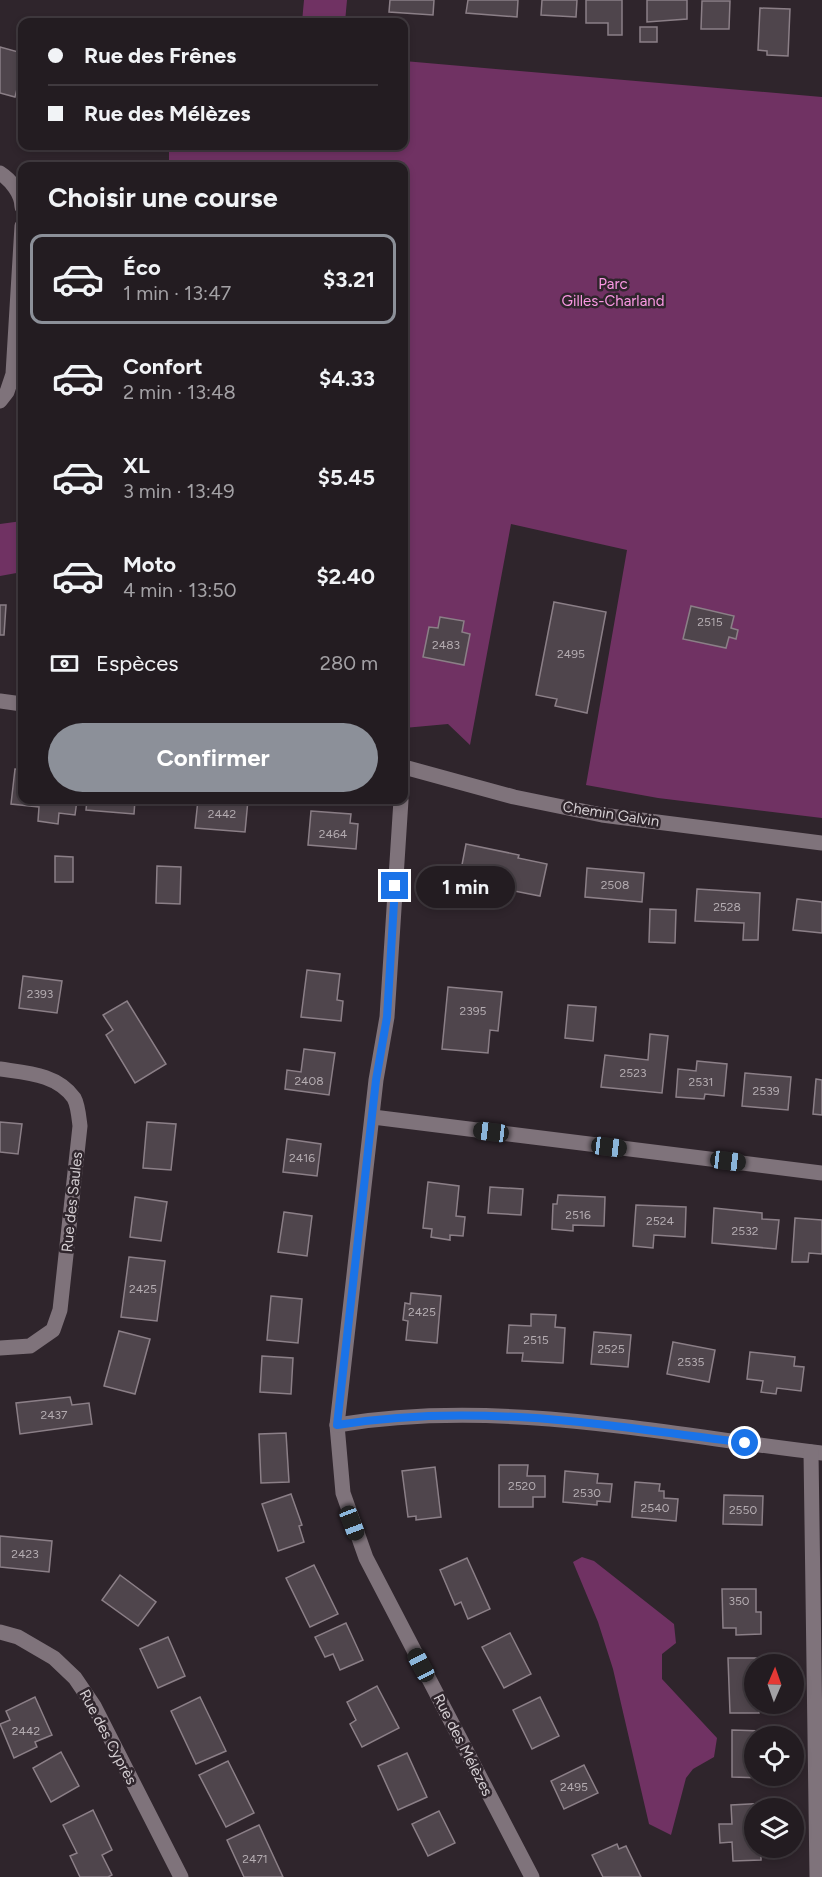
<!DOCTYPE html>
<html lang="fr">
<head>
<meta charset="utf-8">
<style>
	:root { --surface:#231c21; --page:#2f292e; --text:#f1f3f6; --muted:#a3a1a5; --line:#403a3f; --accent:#8c9099 }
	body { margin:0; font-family:Figtree,sans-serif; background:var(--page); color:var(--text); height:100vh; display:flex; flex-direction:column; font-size:22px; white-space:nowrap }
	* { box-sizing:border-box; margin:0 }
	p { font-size:20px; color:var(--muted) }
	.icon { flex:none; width:33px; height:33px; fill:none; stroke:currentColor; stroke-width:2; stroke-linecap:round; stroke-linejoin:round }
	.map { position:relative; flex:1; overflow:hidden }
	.side { position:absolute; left:18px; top:162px; width:390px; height:642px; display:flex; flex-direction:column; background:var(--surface); border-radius:12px; box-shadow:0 3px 9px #0003,0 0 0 2px var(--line) }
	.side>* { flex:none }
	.guide { position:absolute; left:18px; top:18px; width:390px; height:132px; border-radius:12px; box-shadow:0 3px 9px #0003,0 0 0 2px var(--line); display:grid; align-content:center; height:132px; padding:0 30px; background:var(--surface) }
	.needle { width:39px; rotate:2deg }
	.fabs { position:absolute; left:744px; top:1654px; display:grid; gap:12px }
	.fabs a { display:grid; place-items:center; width:60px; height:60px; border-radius:50%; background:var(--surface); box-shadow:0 3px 9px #0003,0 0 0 2px var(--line); font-size:30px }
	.end { position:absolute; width:27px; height:27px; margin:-14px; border:8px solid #1a73e8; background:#fff; box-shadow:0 0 0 3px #fff }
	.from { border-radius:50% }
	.bubble { position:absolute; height:42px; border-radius:21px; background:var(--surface); box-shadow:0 3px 9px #0003,0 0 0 2px var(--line); font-size:20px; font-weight:700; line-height:42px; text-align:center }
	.car { position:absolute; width:18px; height:36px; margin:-18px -9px; border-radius:8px; box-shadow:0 0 4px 2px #0007; background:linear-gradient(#222 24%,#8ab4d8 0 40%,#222 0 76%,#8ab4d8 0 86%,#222 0) }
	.guide b { display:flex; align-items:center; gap:21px; height:57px; font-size:22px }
	.guide b+b { border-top:2px solid var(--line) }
	.guide i { width:15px; height:15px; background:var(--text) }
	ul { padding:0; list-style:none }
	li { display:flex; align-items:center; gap:18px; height:90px; margin:0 12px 9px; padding:0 18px; border:3px solid transparent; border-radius:12px }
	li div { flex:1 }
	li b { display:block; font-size:22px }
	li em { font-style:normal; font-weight:700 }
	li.on { border-color:var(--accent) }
	li>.icon { width:54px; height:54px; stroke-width:1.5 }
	h2 { padding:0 30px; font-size:27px; line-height:72px }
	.pay { display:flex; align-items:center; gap:15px; height:66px; padding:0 30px; font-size:22px }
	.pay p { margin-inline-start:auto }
	.cta { display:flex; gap:12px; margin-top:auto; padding:12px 30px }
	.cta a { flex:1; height:69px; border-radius:36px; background:var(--accent); color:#fff; font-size:24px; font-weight:700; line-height:69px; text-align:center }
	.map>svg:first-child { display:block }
</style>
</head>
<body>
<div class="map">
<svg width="822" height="1877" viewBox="0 0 822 1877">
	<rect width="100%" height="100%" fill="#2f252c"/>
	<g fill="#703263">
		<polygon points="304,0 347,0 345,22 302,22"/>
		<polygon points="404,61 822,97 822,818 658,798 586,785 627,550 511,524 470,745 448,724 404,728 404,166 169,166 169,146 404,146"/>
		<polygon points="22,521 22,572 0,576 0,524"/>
		<polygon points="582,1557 594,1561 674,1624 676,1643 662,1654 662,1679 717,1738 714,1757 693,1769 686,1778 671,1835 649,1824 613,1669 598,1622 573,1562"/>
	</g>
	<g fill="#4f454c" stroke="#8b7f87" stroke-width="1.5">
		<polygon points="390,0 434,0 433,15 389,12"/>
		<polygon points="468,0 518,0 517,17 466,13"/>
		<polygon points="542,0 577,0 576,17 541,15"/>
		<polygon points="586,0 622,0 622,35 608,35 608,23 586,23"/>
		<polygon points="647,0 687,0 687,19 647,22"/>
		<polygon points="702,1 730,1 729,29 701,29"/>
		<polygon points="760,8 790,9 788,56 767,55 767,51 758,50"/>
		<rect x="640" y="27" width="17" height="15"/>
		<polygon points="0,47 22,53 22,69 15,97 0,93"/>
		<polygon points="554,602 606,612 587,713 555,706 557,699 536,695"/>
		<polygon points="0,605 6,605 4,635 0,635"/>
		<polygon points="691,606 734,616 731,628 738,630 736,639 729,637 726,648 683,639"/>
		<polygon points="440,617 464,621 462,632 470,634 464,665 423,657 429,627 438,628"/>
		<polygon points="15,769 22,770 22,800 77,800 75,815 59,813 58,824 38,821 39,807 11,804"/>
		<polygon points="87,800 135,800 134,814 86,810"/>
		<polygon points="198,800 248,800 245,832 195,828"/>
		<polygon points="311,811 351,814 350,823 358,824 356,849 308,845"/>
		<polygon points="466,844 519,855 518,858 547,864 540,896 509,890 511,880 461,870"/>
		<polygon points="55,856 73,857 73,882 55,882"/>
		<polygon points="157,866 181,867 180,904 156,903"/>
		<polygon points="587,868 644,873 642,902 585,897"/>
		<polygon points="697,889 760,893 758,940 743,940 744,923 695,921"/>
		<polygon points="797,899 822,902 822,933 793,930"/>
		<polygon points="650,909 676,910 675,943 649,942"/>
		<polygon points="307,970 340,974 337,1000 343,1001 341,1021 301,1017"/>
		<polygon points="23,976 62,981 57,1013 19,1008"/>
		<polygon points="448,987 502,992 498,1031 490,1030 488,1053 442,1049"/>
		<polygon points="127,1001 166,1064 135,1083 106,1035 113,1030 103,1015"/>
		<polygon points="568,1005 596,1007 593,1041 565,1038"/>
		<polygon points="650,1034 668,1036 662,1093 601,1087 605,1055 648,1060"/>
		<polygon points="304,1049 335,1053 329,1095 285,1089 287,1070 301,1072"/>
		<polygon points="697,1061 727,1064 724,1096 705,1094 704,1099 676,1097 678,1069 696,1071"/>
		<polygon points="745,1073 791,1077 788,1110 742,1106"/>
		<polygon points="816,1079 822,1080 822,1115 813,1114"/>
		<polygon points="0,1122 22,1124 18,1154 0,1152"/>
		<polygon points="147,1122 176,1124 171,1170 143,1168"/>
		<polygon points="287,1139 321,1144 317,1176 283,1172"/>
		<polygon points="428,1182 459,1186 456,1216 465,1217 463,1236 450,1235 450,1240 431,1237 432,1229 423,1228"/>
		<polygon points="490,1187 523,1189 521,1215 488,1213"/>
		<polygon points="558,1195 605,1197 604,1226 573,1225 573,1231 552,1229 553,1204 557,1204"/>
		<polygon points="135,1197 167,1202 161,1241 130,1237"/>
		<polygon points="636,1205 686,1207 685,1237 654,1235 653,1248 633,1246"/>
		<polygon points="714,1208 762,1213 762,1219 779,1220 776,1249 712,1243"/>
		<polygon points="284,1212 312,1216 307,1256 278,1252"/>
		<polygon points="795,1218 822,1220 822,1254 809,1253 808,1262 792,1262"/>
		<polygon points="129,1257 165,1261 157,1321 121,1317"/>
		<polygon points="411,1293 441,1296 437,1343 406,1340 408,1321 403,1320 405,1303 410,1304"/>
		<polygon points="271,1296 302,1299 298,1343 267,1340"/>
		<polygon points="531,1314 556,1315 555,1327 565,1328 563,1363 522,1361 523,1353 507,1353 509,1325 531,1326"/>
		<polygon points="119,1331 150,1339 135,1394 104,1386"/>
		<polygon points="594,1332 631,1335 628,1367 591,1364"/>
		<polygon points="673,1342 715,1350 709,1382 667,1374"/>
		<polygon points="750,1352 795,1357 794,1366 804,1367 801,1391 777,1388 776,1394 761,1392 763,1381 747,1379"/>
		<polygon points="262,1356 293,1358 291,1394 260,1392"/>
		<polygon points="70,1397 72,1405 89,1403 92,1424 20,1434 16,1403"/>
		<polygon points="286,1433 289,1482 261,1483 259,1434"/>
		<polygon points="499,1465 528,1465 527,1476 545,1476 545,1497 533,1497 533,1507 499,1507"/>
		<polygon points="435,1467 441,1517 416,1520 416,1516 408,1517 402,1471"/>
		<polygon points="565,1471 598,1474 597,1483 612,1484 610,1502 597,1501 597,1505 563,1502"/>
		<polygon points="635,1482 660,1484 659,1491 664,1491 664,1498 678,1499 676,1521 632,1517"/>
		<polygon points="291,1494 302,1525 299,1526 304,1542 278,1551 262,1504"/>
		<polygon points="724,1495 763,1496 762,1525 723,1524"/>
		<polygon points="0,1536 52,1541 49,1572 0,1567"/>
		<polygon points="467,1558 490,1609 468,1619 461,1602 455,1605 440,1570"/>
		<polygon points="314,1565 338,1614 310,1627 286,1578"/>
		<polygon points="120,1575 156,1602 138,1626 102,1600"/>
		<polygon points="722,1589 756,1589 756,1612 761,1612 761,1634 736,1635 736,1628 723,1628"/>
		<polygon points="346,1623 363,1660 340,1670 333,1654 325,1657 315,1637"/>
		<polygon points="510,1633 531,1674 504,1688 482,1647"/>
		<polygon points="168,1637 185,1676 158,1688 140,1649"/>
		<polygon points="728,1658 762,1658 762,1665 754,1665 754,1704 759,1704 759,1713 730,1713"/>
		<polygon points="377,1686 399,1728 362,1747 350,1724 356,1720 347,1702"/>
		<polygon points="35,1697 52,1735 35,1742 37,1747 14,1758 0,1724 10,1720 6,1711"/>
		<polygon points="200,1697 226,1751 196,1764 171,1711"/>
		<polygon points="540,1697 559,1736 532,1749 513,1710"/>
		<polygon points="732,1730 765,1731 765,1737 754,1737 754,1776 764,1778 732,1777"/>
		<polygon points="61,1752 79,1786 51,1802 33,1768"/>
		<polygon points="407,1753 427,1797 398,1810 378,1766"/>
		<polygon points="228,1761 254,1813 226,1827 199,1775"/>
		<polygon points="584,1765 598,1793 564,1809 551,1781"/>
		<polygon points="768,1803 768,1809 754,1809 754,1848 761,1848 761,1860 733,1861 732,1842 720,1843 719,1824 732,1824 731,1805"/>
		<polygon points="93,1810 112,1850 102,1855 112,1875 108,1877 80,1877 70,1856 77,1853 63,1825"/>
		<polygon points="439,1811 455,1843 428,1856 412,1824"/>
		<polygon points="259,1825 283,1877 244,1877 227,1840"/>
		<polygon points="617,1844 619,1849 626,1846 641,1877 603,1877 592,1855"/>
	</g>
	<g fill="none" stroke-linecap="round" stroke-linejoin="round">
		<g stroke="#7f737b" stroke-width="15">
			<path d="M 0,173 C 11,180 22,194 22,207"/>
			<polyline points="0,401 7,392 13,374 22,226"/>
			<polyline points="0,701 22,704"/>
			<polyline points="404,767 514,797 602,815 822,843"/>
			<polyline points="401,800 387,1017 376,1080 337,1425 343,1493 366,1558 532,1877"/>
			<path d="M 0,1069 C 27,1073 57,1074 74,1098 C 78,1105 79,1118 80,1126 L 60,1310 L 53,1330 L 30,1346 L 0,1348"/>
			<polyline points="373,1117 822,1173"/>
			<path d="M 337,1425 C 499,1398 660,1434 822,1453"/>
			<polyline points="811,1452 817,1877"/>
			<polyline points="0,1632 18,1637 54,1658 75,1678 94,1706 181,1877"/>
		</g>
	</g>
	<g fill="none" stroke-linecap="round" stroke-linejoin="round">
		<path stroke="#1a73e8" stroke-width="8" d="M 395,886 L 387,1017 L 376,1080 L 337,1425 C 476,1402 607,1425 745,1443"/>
	</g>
	<g text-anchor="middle" stroke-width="5" stroke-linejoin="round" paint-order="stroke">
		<g font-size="12" fill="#b4acb1">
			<text x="710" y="626">2515</text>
			<text x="446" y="649">2483</text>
			<text x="571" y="658">2495</text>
			<text x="222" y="818">2442</text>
			<text x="333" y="838">2464</text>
			<text x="615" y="889">2508</text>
			<text x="727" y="911">2528</text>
			<text x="40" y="998">2393</text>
			<text x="473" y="1015">2395</text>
			<text x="633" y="1077">2523</text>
			<text x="309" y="1085">2408</text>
			<text x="701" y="1086">2531</text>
			<text x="766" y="1095">2539</text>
			<text x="302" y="1162">2416</text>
			<text x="578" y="1219">2516</text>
			<text x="660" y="1225">2524</text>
			<text x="745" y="1235">2532</text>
			<text x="143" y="1293">2425</text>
			<text x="422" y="1316">2425</text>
			<text x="536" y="1344">2515</text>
			<text x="611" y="1353">2525</text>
			<text x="691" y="1366">2535</text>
			<text x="54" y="1419">2437</text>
			<text x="522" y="1490">2520</text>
			<text x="587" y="1497">2530</text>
			<text x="655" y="1512">2540</text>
			<text x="743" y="1514">2550</text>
			<text x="25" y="1558">2423</text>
			<text x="739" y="1605">350</text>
			<text x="26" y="1735">2442</text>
			<text x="574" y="1791">2495</text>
			<text x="255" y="1863">2471</text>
		</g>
		<g font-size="15" fill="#fa98e3" stroke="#2f252c">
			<text x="613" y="289">Parc<tspan x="613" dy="17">Gilles-Charland</tspan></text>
		</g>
		<g font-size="15" fill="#d5cfd3" stroke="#2f252c">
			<text transform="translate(611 814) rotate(9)" y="5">Chemin Galvin</text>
			<text transform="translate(72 1202) rotate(-84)" y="5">Rue des Saules</text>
			<text transform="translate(108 1737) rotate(62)" y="5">Rue des Cyprès</text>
			<text transform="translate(463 1745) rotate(63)" y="5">Rue des Mélèzes</text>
		</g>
	</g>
</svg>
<div class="fabs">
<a><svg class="needle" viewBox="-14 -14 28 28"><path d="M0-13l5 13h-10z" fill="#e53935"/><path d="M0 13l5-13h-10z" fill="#a3a1a5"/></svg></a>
<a><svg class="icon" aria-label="locate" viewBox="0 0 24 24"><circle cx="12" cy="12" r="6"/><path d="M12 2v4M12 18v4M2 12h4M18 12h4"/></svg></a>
<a><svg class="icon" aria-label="layers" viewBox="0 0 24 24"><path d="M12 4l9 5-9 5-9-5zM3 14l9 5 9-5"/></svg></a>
</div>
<i class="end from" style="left:745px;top:1443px"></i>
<i class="end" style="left:395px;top:886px"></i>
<div class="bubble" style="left:416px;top:866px;width:99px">1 min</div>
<i class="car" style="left:491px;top:1132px;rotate:277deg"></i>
<i class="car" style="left:609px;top:1147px;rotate:97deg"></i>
<i class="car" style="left:728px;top:1161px;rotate:97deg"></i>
<i class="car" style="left:352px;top:1523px;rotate:159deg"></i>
<i class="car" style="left:421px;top:1665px;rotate:332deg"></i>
<div class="guide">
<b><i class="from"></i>Rue des Frênes</b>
<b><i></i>Rue des Mélèzes</b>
</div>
<section class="side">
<h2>Choisir une course</h2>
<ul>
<li class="on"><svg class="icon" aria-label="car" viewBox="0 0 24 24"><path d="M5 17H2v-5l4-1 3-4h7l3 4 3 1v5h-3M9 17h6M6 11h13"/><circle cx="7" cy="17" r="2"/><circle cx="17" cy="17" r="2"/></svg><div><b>Éco</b><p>1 min · 13:47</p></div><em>$3.21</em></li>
<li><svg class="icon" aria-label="car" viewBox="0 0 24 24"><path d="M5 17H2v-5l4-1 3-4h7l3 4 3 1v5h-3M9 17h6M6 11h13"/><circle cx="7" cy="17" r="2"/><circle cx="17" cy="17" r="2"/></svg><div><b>Confort</b><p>2 min · 13:48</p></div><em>$4.33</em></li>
<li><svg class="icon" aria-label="car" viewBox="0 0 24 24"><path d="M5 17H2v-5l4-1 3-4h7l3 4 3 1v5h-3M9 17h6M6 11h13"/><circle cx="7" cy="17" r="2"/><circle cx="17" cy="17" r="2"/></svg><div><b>XL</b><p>3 min · 13:49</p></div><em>$5.45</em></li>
<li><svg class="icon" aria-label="car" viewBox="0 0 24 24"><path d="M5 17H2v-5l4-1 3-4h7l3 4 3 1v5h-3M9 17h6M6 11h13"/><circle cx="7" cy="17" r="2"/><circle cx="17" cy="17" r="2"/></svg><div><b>Moto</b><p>4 min · 13:50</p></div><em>$2.40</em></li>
</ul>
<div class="pay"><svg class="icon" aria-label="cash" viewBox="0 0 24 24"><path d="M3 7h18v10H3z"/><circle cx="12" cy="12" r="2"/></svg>Espèces<p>280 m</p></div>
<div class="cta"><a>Confirmer</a></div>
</section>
</div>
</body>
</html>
